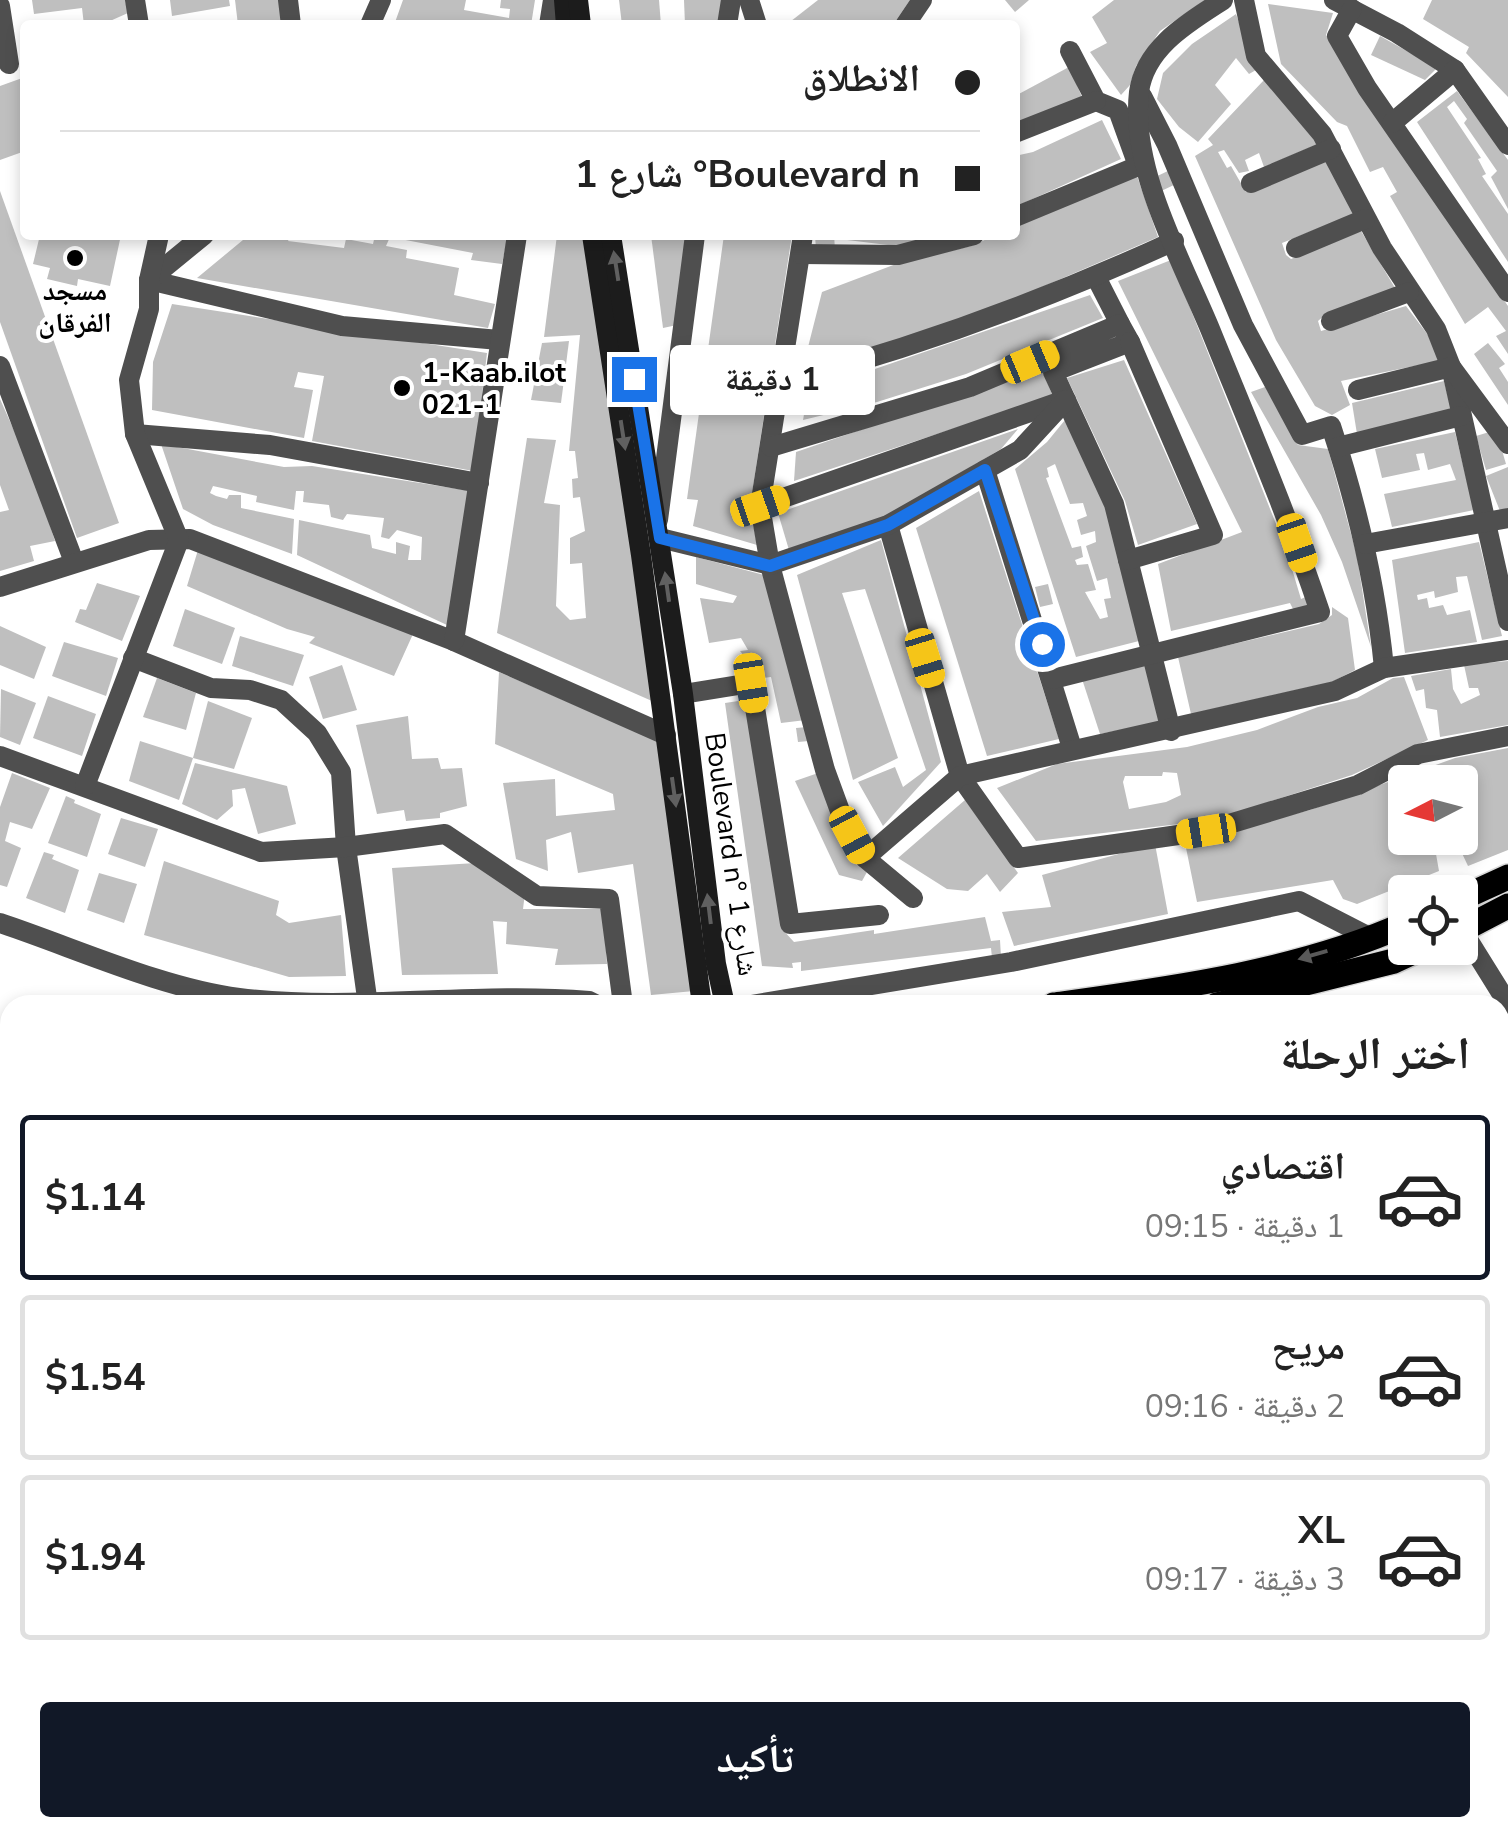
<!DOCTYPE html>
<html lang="ar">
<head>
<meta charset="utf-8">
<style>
	:root { --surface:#fff; --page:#f6f6f6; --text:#222; --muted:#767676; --line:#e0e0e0; --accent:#111827 }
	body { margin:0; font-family:"Nunito Sans","Noto Naskh Arabic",sans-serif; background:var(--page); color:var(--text); direction:rtl; height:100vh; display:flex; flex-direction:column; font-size:38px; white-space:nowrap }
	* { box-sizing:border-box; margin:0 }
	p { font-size:32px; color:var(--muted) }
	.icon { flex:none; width:55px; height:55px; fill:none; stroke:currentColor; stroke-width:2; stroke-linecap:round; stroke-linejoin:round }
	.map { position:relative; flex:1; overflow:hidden; direction:ltr }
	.sheet { position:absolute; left:0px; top:995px; width:1510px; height:842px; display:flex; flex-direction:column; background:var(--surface); border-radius:30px 30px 0 0; box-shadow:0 5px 15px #0003; direction:rtl }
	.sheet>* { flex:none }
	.hud { position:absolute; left:20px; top:20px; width:1000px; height:220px; border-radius:10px; box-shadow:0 5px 15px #0003; direction:rtl; display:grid; align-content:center; height:220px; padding:0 40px; background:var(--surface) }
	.needle { width:65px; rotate:264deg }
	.controls { position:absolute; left:1388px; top:765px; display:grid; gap:20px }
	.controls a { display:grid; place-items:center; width:90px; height:90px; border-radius:10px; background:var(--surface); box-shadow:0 5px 15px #0003; font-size:50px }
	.end { position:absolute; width:45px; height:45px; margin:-22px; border:12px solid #1a73e8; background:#fff; box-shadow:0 0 0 5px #fff }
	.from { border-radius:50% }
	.bubble { position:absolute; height:70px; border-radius:10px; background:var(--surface); box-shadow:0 5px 15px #0003; font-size:32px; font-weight:700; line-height:70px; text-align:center; direction:rtl }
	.car { position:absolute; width:30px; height:60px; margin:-30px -15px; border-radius:12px; box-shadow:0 0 8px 2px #0007; background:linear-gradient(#f5c518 24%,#345 0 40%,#f5c518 0 76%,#345 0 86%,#f5c518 0) }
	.hud b { display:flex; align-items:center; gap:35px; height:95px; font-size:38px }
	.hud b+b { border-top:2px solid var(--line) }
	.hud i { width:25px; height:25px; background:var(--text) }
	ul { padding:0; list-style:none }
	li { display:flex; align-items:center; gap:30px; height:165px; margin:0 20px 15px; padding:0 20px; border:5px solid var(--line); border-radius:10px }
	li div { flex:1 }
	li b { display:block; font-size:38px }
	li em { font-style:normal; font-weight:700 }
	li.selected { border-color:var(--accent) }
	li>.icon { width:90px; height:90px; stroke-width:1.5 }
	h2 { padding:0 40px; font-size:45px; line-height:120px }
	.cta { display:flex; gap:20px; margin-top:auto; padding:20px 40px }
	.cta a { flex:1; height:115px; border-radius:10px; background:var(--accent); color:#fff; font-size:40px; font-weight:700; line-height:115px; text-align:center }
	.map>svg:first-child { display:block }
</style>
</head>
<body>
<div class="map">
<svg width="1508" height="1837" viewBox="0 0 1508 1837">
	<rect width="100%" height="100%" fill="#fff"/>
	<polygon fill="#d6d6d6" points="1500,1203 1508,1241 1508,1837 0,1837 0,1314 10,1308 10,1828 1500,1828"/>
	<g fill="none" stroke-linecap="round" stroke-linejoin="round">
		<polyline stroke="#9d9d9d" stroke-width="6" points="0,1208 10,1202"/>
	</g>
	<g fill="#bfbfbf" fill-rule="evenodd">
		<polygon points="32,0 125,0 128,13 101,25 84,25 82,8 34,14"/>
		<polygon points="170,0 229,0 230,6 172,16"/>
		<polygon points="235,0 279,0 282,25 238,25"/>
		<polygon points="403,0 466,0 464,10 509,18 510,9 500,8 501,0 535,0 531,25 394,25"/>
		<polygon points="619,0 659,0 661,25 622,25"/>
		<polygon points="684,0 725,0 722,25 685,25"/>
		<polygon points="818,0 910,0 893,25 786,25"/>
		<polygon points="1005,0 1029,0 1015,12"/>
		<polygon points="1114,0 1205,0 1160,31 1136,66 1130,85 1121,95 1090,52 1107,43 1092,17"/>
		<polygon points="1432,0 1508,0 1508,97 1466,53 1469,47 1423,19"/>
		<polygon points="1268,4 1333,13 1326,35 1404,155 1508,306 1508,354 1496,336 1506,331 1488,307 1465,324 1390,196 1397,192 1383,167 1370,172 1347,126 1337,122 1281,64"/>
		<polygon points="1236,14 1256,70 1249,74 1236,58 1215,85 1231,104 1198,142 1179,127 1157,99 1163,73 1192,44"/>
		<polygon points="1380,36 1437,68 1425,80 1371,55"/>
		<polygon points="1069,67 1082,97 1015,125 1015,96"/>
		<polygon points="25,77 25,151 0,160 0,86"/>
		<polygon points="1264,80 1318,144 1264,167 1259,153 1245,160 1249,171 1239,173 1224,150 1218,152 1227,168 1231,166 1246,192 1329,159 1354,214 1282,243 1286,255 1291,259 1361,231 1395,288 1326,314 1318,321 1321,331 1406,306 1428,335 1439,361 1341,381 1350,405 1332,415 1315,406 1276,340 1195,156 1213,145 1208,139"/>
		<polygon points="1457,91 1508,160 1508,209 1491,177 1497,171 1464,123 1467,119 1454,101 1447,107 1481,158 1478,159 1486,174 1482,176 1508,214 1508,262 1417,122"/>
		<polygon points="1102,120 1121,159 1015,207 1015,156 1033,152"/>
		<polygon points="1170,170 1176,184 1157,193 1151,179"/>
		<polygon points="1136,173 1158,237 968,319 879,347 817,362 806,355 822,292 896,264 971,246 996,235 1015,235 1015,227"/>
		<polygon points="0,191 119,523 77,538 0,322"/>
		<polygon points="40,235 121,235 110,286 78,279 77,286 47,279 50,268 33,264"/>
		<polygon points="249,235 291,235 288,241 344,248 346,239 373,244 375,235 508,235 502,264 471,260 473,253 390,237 386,246 407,250 406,258 459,268 454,295 495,304 488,328 197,278"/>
		<polygon points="557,235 589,235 652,701 497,633 527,438 556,440 544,503 560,505 556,606 570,620 586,618 582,563 570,564 570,538 585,531 580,497 573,498 572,479 578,478 575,451 569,451 580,335 544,337"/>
		<polygon points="651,235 690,235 677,325 663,328"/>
		<polygon points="724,235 792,235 750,506 757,545 693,526 698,500 687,499"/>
		<polygon points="815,235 834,235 835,249 816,250"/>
		<polygon points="837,235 933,235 933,236 896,246 839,239"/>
		<polygon points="1171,260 1286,549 1301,599 1308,596 1312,603 1294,611 1290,603 1171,631 1158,564 1242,532 1118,281"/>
		<polygon points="1090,295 1103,318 966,374 877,402 803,420 808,392"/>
		<polygon points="172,304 487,353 473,471 312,441 324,376 298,372 294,387 313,390 304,438 152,410 153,362"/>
		<polygon points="569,341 561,403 531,400 542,343"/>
		<polygon points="1488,343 1505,364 1499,368 1508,382 1508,405 1474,354"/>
		<polygon points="1124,360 1197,524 1138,545 1125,501 1067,378"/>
		<polygon points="1041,368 1053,396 794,481 796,452"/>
		<polygon points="1444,381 1451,409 1357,434 1352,403"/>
		<polygon points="1265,387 1298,445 1328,449 1357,556 1371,647 1342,562 1321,515 1251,392"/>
		<polygon points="0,399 32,471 55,541 30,546 34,561 0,571 0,512 9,510 0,485"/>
		<path d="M 1065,420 L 1107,506 L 1139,641 L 1076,657 L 1015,469 L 1047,442 ZM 1055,464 L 1070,504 L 1083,503 L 1087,516 L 1077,520 L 1081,535 L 1095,531 L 1096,542 L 1086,546 L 1097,581 L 1107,578 L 1111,598 L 1104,599 L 1108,617 L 1100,619 L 1085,592 L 1096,590 L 1088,564 L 1077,565 L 1075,560 L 1083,557 L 1081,546 L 1072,548 L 1046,478 L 1049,477 L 1047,468 Z"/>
		<polygon points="1018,429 1001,449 885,518 789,550 778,513"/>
		<polygon points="1496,430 1506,464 1486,470 1476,436"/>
		<polygon points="1455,432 1474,510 1392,527 1384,494 1456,480 1450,464 1428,470 1424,453 1416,454 1420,470 1382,478 1375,449"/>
		<polygon points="161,444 284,467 312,466 471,491 447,625 297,555 299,520 370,535 372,548 396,554 396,542 410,546 408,560 421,560 422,537 397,530 389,539 381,537 384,518 347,514 343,520 331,517 329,505 303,502 304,491 296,491 294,510 256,502 257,496 213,486 210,493 216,496 227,499 229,495 241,495 241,508 294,519 292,554 213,525 183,509"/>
		<polygon points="1508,467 1508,508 1500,511 1486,476"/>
		<polygon points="979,491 1059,739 987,756 916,528"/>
		<polygon points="881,540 941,762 883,826 858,782 895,767 903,787 926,770 865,589 842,593 898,758 853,780 797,575"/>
		<polygon points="1479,542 1502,636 1482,640 1467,576 1456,577 1458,592 1435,598 1434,591 1417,595 1418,600 1427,598 1429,608 1443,605 1447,615 1470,610 1477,642 1405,653 1392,560"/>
		<polygon points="198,550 413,634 394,676 309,643 315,637 287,629 187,586"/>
		<polygon points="696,557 764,575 806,720 781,723 771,677 763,678 740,651 748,650 741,638 709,643 700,598 733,603 737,596 696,584"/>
		<polygon points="97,583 140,596 122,641 75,622 80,609 86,610"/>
		<polygon points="1048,584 1053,604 1040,607 1035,587"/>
		<polygon points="1332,607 1348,618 1355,670 1332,682 1191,714 1178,657 1319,624 1332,615"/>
		<polygon points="185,609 235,628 222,664 173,646"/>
		<polygon points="0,626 46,647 34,679 0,665"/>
		<polygon points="240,636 304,655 293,686 232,666"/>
		<polygon points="64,642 118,658 106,696 52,676"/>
		<polygon points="1508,661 1508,725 1440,737 1437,710 1426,708 1424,689 1416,691 1411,676 1451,669 1453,689 1461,704 1480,695 1478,688 1469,688 1464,665"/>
		<polygon points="342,665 357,710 323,719 309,677"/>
		<polygon points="1146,665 1160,722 1100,734 1082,679"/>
		<polygon points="499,672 658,741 694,991 651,995 633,864 578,873 571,832 546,840 548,871 516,859 503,783 555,779 556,816 615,810 613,794 495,744"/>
		<path d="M 1404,677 L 1428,740 L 1352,775 L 1213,820 L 1036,841 L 997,788 L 1057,764 L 1187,747 L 1257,730 L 1318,707 L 1357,698 L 1393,678 ZM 1163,772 L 1177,773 L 1181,795 L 1166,802 L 1129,809 L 1123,782 L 1125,776 L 1162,776 Z"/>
		<polygon points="157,678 196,693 186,730 143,717"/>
		<polygon points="1,689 36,703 20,745 0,737"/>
		<polygon points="48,696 96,714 82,756 33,738"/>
		<polygon points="745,700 782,929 794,942 874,930 874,934 985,917 991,941 1000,940 1001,957 992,958 991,948 801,971 801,962 792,963 793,968 762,966 725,703"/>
		<polygon points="208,701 252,718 234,769 193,758"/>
		<polygon points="408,716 412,759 438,758 441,769 462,768 467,806 440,813 440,818 406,821 404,810 377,814 356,725"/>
		<polygon points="807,727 809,741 798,742 796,728"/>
		<polygon points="140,741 193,758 179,800 129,781"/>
		<path d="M 1508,748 L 1508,850 L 1468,866 L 1460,849 L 1436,854 L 1439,871 L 1357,904 L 1343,899 L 1333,880 L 1197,902 L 1185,843 L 1310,810 L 1455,758 ZM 1405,782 L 1460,782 L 1460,838 L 1405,838 Z"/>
		<polygon points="195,763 287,786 296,824 258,834 245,788 232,790 233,806 217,820 182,804"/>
		<polygon points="821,772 867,872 862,881 839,875 795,781"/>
		<polygon points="12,773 50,788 32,829 10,822 5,841 21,848 7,887 0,885 0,807"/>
		<polygon points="66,796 75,800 74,803 101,814 87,857 48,843"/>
		<polygon points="965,800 1018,873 1000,892 987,874 968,891 947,889 898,858"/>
		<polygon points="121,818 158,829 145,867 108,854"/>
		<polygon points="1155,844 1168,914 1014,946 1002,912 1051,907 1042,875"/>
		<polygon points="44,852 54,855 52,859 79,870 65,913 26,898"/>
		<polygon points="164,861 279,901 276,915 289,923 341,915 346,976 289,977 144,935"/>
		<polygon points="476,863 525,893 523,909 603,909 607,964 555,965 558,949 506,944 507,922 493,921 498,974 402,975 392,868"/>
		<polygon points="99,873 137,884 124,923 87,910"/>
	</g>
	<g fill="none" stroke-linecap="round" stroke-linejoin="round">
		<defs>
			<g id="primary">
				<polyline points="1460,899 1508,877"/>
				<polyline points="1460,931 1508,906"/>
				<path d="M 1054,1005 C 1169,989 1299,972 1405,924"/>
				<polyline points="1217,1005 1394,961 1422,948"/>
			</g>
			<g id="trunk">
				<polyline points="0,1234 10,1229"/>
				<polyline points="0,1266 10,1261"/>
			</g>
		</defs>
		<use href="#primary" stroke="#dbdbdb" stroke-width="28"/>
		<use href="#trunk" stroke="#dbdbdb" stroke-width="30"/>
		<g stroke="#4f4f4f" stroke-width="20">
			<polyline points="135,0 139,25"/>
			<polyline points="288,0 291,25"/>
			<polyline points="749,0 757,25"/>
			<polyline points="1244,0 1256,56 1322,134 1382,248 1436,329 1451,367 1508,621"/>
			<polyline points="1334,0 1397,33 1455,70 1508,145"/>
			<polyline points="0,6 9,64"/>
			<polyline points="1352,9 1337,36 1367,88 1508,292"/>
			<polyline points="370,25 381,0"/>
			<polyline points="549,25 553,0"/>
			<polyline points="727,25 731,0"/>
			<polyline points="905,25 922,0"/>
			<polyline points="1070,51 1096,101 1118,110 1136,160"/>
			<path d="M 1142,96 L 1167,145 L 1243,325 L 1302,435 L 1331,426 C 1357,505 1376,585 1384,668"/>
			<polyline points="1392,123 1455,70"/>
			<polyline points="1015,133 1096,101"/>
			<polyline points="1251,183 1331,149"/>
			<polyline points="1015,217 1143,164"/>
			<polyline points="803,235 760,506 770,565 825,770 840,811 865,858 913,898"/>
			<polyline points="1296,248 1365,219"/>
			<polyline points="801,254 898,255 974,235"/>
			<polyline points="1096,277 1120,324"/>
			<polyline points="149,280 342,326 499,340"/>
			<polyline points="149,280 204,235"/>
			<polyline points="1331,321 1409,292"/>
			<polyline points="0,366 74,562"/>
			<path d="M 782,383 C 918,347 1046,300 1174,241"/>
			<polyline points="1358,390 1451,367 1508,444"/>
			<polyline points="135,434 270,445 479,483"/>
			<polyline points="771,447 970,387 1120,324 1130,342 1053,372 1114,504 1171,731"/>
			<polyline points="1338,447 1461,416"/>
			<polyline points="985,470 1072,748"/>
			<polyline points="760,506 1065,400"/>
			<polyline points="658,520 695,235"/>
			<polyline points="888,525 960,776 1018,858 1206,831 1358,785 1418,754 1508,736"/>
			<polyline points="660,538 770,565 888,525 1020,450 1066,400"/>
			<polyline points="1365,544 1508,518"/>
			<polyline points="1128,560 1213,535 1130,342"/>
			<polyline points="0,587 149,540 190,539 454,641 666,735"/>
			<polyline points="454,641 517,235"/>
			<polyline points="133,658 211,688 250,690 281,700 317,733 341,772 346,847 368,1005"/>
			<path d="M 1053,679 L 1320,612 C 1288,516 1248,423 1210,329 C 1181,259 1130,169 1139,92 C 1145,47 1189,22 1223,0"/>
			<polyline points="683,694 751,683 790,924 879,915"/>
			<polyline points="0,756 261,852 346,847 445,834 537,896 609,899 623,1005"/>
			<polyline points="85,786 179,540 135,434 129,380 149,309 149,280 159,235"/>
			<polyline points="865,858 960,776 1335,691 1384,668 1508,650"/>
			<path d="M 0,923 C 75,948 162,988 239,998 C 356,1012 473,991 589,1001 L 597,1005"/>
			<polyline points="1462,930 1508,1004"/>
			<polyline points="751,1005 1011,962 1299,901 1373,939"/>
		</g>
		<g stroke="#1c1c1c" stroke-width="20">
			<polyline points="564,0 566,25"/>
			<polyline points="578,0 581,25"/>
			<polyline points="592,235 641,555 702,1005"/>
			<polyline points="611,235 683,694 716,964 725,1005"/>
		</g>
		<use href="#primary" stroke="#000" stroke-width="25"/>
		<use href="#trunk" stroke="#000" stroke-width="28"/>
	</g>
	<defs><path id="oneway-solid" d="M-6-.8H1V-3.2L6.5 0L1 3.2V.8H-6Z" transform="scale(2.5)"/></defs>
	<g fill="#606060">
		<use href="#oneway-solid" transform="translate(616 266) rotate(-99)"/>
		<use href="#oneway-solid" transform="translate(623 435) rotate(81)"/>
		<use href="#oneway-solid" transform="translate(667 587) rotate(-98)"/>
		<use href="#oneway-solid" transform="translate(674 792) rotate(82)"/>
		<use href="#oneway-solid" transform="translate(709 909) rotate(-97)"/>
	</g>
	<use fill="#595959" href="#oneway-solid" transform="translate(1313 955) rotate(164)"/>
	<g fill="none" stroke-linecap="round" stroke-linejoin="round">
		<polyline stroke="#1a73e8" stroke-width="12" points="634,379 660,538 770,566 888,525 985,470 1042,644"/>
	</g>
	<g fill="#000" stroke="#fff" stroke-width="4">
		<circle cx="75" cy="258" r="10"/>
		<circle cx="402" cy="388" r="10"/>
	</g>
	<g text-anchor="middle" stroke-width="8" stroke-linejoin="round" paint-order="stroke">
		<g font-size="28" font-weight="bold" fill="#000" stroke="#fff">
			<text x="75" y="300">مسجد<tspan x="75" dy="32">الفرقان</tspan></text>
			<text x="422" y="382" text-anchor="start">1-Kaab.ilot<tspan x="422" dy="32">021-1</tspan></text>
		</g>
		<g font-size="28" fill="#000" stroke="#fff">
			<text transform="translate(732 854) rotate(82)" y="10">Boulevard n° شارع 1</text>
		</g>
	</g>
</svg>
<div class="controls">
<a><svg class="needle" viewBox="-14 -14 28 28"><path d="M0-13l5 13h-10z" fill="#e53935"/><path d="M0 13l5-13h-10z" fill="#767676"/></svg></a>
<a><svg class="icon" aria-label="locate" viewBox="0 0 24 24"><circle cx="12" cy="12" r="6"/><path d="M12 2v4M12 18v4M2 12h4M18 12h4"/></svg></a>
</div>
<i class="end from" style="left:1042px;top:644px"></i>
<i class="end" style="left:634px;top:379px"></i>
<div class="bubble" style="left:670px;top:345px;width:205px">1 دقيقة</div>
<i class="car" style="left:1030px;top:362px;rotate:67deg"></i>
<i class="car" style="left:760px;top:506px;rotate:71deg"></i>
<i class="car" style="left:1297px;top:543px;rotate:161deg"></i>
<i class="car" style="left:925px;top:658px;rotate:163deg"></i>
<i class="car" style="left:751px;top:683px;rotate:171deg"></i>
<i class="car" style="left:1206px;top:831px;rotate:261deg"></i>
<i class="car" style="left:852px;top:835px;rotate:152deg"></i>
<div class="hud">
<b><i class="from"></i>الانطلاق</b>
<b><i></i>Boulevard n° شارع 1</b>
</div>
<section class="sheet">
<h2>اختر الرحلة</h2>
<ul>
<li class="selected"><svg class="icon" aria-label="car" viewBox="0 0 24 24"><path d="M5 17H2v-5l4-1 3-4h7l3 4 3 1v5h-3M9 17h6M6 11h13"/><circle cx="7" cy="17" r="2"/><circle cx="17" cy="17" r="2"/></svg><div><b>اقتصادي</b><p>1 دقيقة · 09:15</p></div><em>$1.14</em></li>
<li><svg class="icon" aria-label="car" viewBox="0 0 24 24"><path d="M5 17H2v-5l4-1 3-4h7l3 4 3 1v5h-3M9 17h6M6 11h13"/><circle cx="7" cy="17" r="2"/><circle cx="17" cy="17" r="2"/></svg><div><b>مريح</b><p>2 دقيقة · 09:16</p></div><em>$1.54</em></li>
<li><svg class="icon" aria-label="car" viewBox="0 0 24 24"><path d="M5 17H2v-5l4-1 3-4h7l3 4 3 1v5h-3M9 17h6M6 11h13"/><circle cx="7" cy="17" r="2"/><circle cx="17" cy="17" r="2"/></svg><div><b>XL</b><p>3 دقيقة · 09:17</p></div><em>$1.94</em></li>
</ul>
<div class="cta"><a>تأكيد</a></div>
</section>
</div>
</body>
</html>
